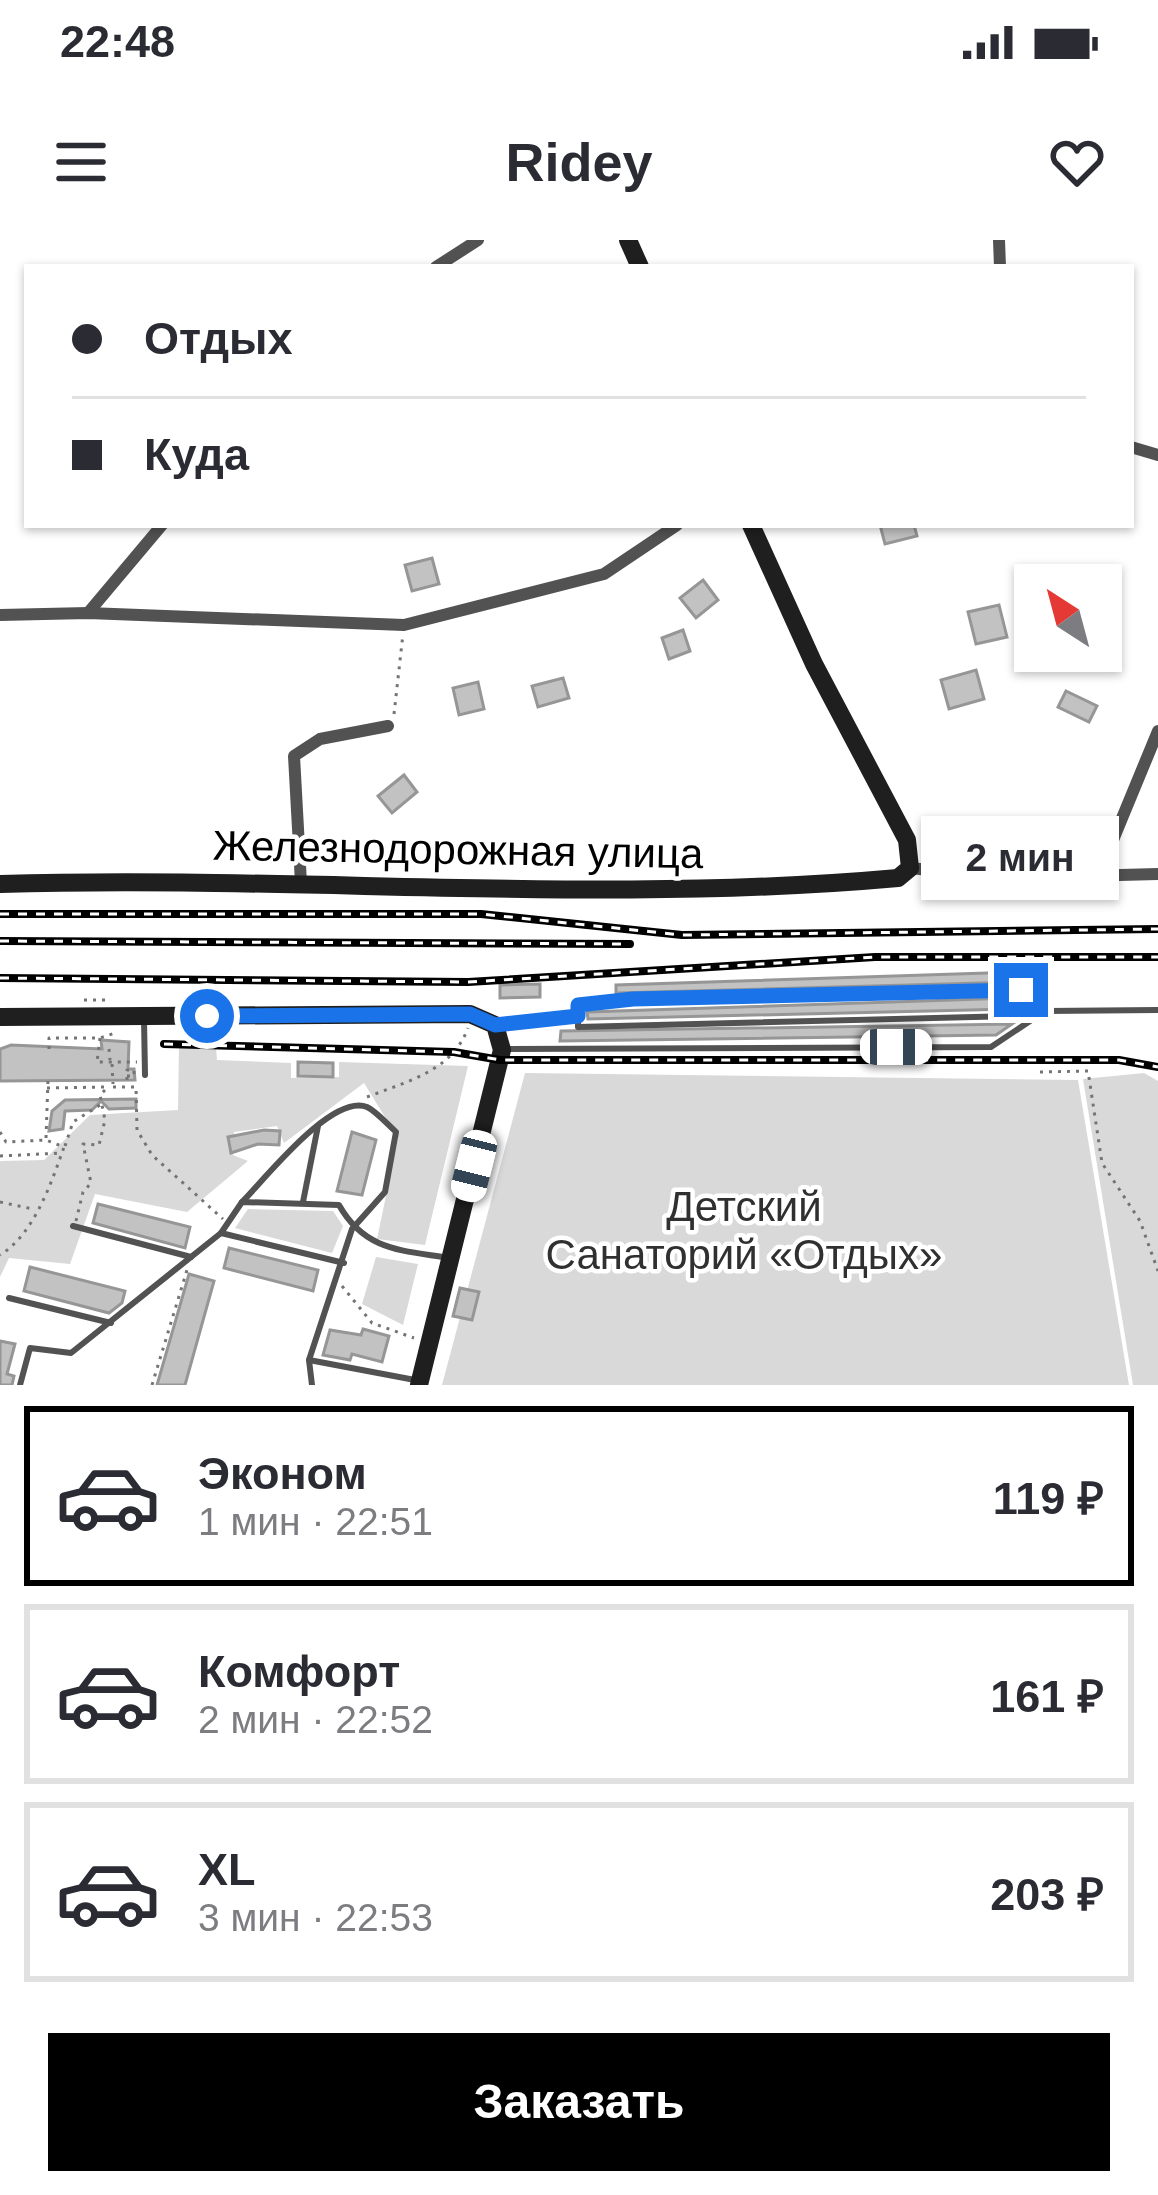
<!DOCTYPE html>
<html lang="ru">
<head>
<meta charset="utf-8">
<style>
	:root { --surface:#fff; --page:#f2f2f3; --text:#2b2b33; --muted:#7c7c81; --line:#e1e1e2; --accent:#000 }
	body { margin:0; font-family:Arial,sans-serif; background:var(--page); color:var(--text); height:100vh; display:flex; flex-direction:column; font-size:45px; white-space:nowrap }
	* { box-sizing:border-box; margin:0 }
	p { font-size:39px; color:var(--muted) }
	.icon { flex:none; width:66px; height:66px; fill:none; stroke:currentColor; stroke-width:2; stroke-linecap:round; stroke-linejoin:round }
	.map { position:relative; height:1145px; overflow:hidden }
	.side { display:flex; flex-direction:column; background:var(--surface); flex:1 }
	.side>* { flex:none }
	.guide { position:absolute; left:24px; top:24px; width:1110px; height:264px; border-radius:0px; box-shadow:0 3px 9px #0004; display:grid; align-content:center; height:264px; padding:0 48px; background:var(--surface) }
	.needle { width:78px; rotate:324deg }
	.fabs { position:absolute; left:1014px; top:324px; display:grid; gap:24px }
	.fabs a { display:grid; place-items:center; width:108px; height:108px; border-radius:0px; background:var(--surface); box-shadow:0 3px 9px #0004; font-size:60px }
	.end { position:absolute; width:54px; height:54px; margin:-27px; border:15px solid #1a73e8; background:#fff; box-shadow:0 0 0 6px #fff }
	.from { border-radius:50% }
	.bubble { position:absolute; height:84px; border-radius:0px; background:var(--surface); box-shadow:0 3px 9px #0004; font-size:39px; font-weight:700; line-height:84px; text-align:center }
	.car { position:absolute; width:36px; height:72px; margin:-36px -18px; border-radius:15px; box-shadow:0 0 9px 3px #0007; background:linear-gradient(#fff 24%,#345 0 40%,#fff 0 76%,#345 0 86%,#fff 0) }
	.guide b { display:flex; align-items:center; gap:42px; height:114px; font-size:45px }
	.guide b+b { border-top:3px solid var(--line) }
	.guide i { width:30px; height:30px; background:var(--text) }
	ul { padding:21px 0 0; list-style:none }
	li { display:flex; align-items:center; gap:36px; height:180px; margin:0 24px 18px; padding:0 24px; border:6px solid var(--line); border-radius:0px }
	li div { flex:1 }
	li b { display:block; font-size:45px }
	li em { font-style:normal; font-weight:700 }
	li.current { border-color:var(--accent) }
	li>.icon { width:108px; height:108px; stroke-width:1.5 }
	.button { display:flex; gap:24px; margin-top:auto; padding:24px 48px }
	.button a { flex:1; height:138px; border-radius:0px; background:var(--accent); color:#fff; font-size:48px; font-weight:700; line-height:138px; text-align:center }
	.status { display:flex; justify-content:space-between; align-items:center; height:84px; padding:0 60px; background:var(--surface); direction:ltr }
	.status svg { height:33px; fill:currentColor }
	header { display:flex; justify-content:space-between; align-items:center; height:156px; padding:0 48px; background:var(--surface); font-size:54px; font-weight:700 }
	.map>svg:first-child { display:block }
</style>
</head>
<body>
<div class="status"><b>22:48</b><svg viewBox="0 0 49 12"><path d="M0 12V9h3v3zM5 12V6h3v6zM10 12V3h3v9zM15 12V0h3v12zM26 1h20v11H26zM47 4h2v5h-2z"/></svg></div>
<header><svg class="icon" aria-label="menu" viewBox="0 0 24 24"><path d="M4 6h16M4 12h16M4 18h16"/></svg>Ridey<svg class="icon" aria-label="heart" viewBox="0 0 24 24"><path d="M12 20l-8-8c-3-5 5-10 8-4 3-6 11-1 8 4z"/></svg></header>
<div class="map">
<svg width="1158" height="1145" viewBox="0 0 1158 1145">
	<rect width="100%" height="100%" fill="#fff"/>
	<g fill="#d9d9d9">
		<polygon points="179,805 216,807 217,820 291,823 291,838 339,837 339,822 468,826 425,1005 377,999 398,898 364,843 284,903 277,886 234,892 233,915 248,921 187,972 95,954 70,1024 9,1018 0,1037 0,921 44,920 90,875 178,870"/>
		<polygon points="525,833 1078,840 1129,1145 442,1145"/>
		<polygon points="1144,833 1158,841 1158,1145 1133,1145 1083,839"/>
		<polygon points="248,969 333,971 343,986 332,1013 235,988"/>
		<polygon points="376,1017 418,1024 403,1085 362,1064"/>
	</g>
	<g fill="#c2c2c2" stroke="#969696" stroke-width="3">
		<polygon points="880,285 914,285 917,296 885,304"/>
		<polygon points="432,318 439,344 412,351 405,325"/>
		<polygon points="703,340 718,360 696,378 680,358"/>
		<polygon points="999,365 1007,397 976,404 968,372"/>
		<polygon points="683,390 690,411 669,419 662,398"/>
		<polygon points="976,430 984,459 949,469 941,440"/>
		<polygon points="563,438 569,458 538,467 532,446"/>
		<polygon points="478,442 484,469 459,475 453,448"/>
		<polygon points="1066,451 1097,466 1089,482 1058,467"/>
		<polygon points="404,535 417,552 392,573 378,556"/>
		<polygon points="1046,731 1039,766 1028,766 1027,747 1020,742 616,753 616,745"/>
		<polygon points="540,744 540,757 500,758 500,745"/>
		<polygon points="1013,758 1011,769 588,779 587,772"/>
		<polygon points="1012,784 996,795 560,801 561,791"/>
		<polygon points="101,800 129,802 128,829 134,829 135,840 0,841 0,809 11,805 102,809"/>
		<polygon points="298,822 333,823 333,837 298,836"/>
		<polygon points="136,859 136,868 109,869 101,861 92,870 65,871 63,889 49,891 52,871 65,860"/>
		<polygon points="264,890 280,891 279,905 258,904 231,913 228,897"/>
		<polygon points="352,892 376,900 362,955 337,951"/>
		<polygon points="98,964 190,987 185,1008 93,983"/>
		<polygon points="229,1008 318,1030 313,1051 224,1028"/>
		<polygon points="30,1027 125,1051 122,1063 109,1073 24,1051"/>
		<polygon points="189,1034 214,1041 185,1145 157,1145"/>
		<polygon points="460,1048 479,1052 472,1080 453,1076"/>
		<polygon points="363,1089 389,1096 382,1122 352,1114 350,1120 323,1115 330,1090 361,1095"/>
		<polygon points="0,1101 15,1104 7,1134 14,1136 12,1145 0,1145"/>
	</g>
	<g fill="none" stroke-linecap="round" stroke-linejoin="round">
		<g stroke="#747474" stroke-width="3" stroke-dasharray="3 6" stroke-linecap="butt">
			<polyline points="394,474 403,394"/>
			<polyline points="84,760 108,760"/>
			<polyline points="100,798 97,822 137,822"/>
			<polyline points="49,809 49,798 100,798 118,792"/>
			<polyline points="109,809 110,820"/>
			<polyline points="112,824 113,844"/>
			<polyline points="1040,832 1088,831 1102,923 1140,981 1158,1031"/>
			<polyline points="127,836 134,836 134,830 127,830 127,840"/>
			<polyline points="113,847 136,847 137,890 152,915 223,979"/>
			<polyline points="47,848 106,847"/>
			<path d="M 367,857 C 408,841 452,831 468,788"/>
			<path d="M 0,892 L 6,902 L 46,900 L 64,907 C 51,944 34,994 0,1015"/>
			<polyline points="46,898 48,840"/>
			<polyline points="65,906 73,882 100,865"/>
			<polyline points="0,916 62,913"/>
			<polyline points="0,962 33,969"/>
			<polyline points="76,981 83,952 91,943 83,904 99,905 105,880 100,855 108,847"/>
			<polyline points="342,1046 372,1083 414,1098"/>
			<polyline points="152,1145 187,1030"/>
		</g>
		<g stroke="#525252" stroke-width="6">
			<polyline points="144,779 145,835"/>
			<polyline points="499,785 578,776 578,765 633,759 1020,750 1021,768 1014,776 578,787 578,776"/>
			<polyline points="506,809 991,807 1045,771 1158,770"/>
			<path d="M 242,962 C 265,939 332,853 367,867 C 376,871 388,885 396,892 L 385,952 L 352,989 L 309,1120 L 312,1145"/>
			<polyline points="303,962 318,886"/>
			<polyline points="73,986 191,1017"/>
			<polyline points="221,993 344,1023"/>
			<polyline points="9,1058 111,1083"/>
			<polyline points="309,1120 415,1140"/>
			<path d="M 20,1145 L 30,1108 L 71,1113 L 221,993 L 242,962 L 339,965 C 365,1011 401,1010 449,1018"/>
		</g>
		<g stroke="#525252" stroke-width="12">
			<polyline points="999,0 1000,27"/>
			<polyline points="436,27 478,0"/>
			<polyline points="1131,207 1158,215"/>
			<polyline points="88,373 162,285"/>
			<polyline points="0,375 88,373 404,385 604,334 677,285"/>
			<polyline points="910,628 1008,638 1158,634"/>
			<polyline points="1099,634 1158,491"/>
			<polyline points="301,643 294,516 320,499 388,486"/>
		</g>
		<g stroke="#1f1f1f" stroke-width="18">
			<polyline points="628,0 640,27"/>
			<path d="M 0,644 C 298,635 600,665 898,638 L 910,628 L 907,600 L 814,424 L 751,285"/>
			<polyline points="0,777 470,774 495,785 502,810 419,1145"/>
		</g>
		<defs>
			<g id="rail">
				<polyline points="0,674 481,674 682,695 1158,689"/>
				<polyline points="0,701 630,704"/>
				<polyline points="0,738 468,742 875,717 1158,717"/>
				<polyline points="164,804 454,812 500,820 1119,820 1158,827"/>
			</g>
		</defs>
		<use href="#rail" stroke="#000" stroke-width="8"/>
		<use href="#rail" stroke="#fff" stroke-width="3" stroke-dasharray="9" stroke-linecap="butt"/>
	</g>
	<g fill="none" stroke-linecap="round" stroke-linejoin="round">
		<polyline stroke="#1a73e8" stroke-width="15" points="207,776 470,774 495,785 578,776 578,765 633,759 1021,750"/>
	</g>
	<g text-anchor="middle" stroke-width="9" stroke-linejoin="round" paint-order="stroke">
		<g font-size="42" fill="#000" stroke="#fff">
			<text transform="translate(458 609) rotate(1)" y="15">Железнодорожная улица</text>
		</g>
		<g font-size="42" fill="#303030" stroke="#fff">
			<text x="744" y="981">Детский<tspan x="744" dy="48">Санаторий «Отдых»</tspan></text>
		</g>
	</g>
</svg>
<div class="fabs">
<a><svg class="needle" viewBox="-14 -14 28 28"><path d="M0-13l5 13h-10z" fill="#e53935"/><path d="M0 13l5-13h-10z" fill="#7c7c81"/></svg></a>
</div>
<i class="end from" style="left:207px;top:776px"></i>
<i class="end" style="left:1021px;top:750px"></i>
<div class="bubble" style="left:921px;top:576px;width:198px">2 мин</div>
<i class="car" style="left:896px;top:807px;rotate:90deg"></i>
<i class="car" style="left:474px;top:926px;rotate:194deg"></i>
<div class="guide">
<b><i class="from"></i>Отдых</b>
<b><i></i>Куда</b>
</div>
</div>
<section class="side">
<ul>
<li class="current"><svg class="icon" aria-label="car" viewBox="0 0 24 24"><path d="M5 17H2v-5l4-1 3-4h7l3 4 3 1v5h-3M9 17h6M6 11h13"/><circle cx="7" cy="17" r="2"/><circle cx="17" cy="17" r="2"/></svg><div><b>Эконом</b><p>1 мин · 22:51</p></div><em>119 ₽</em></li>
<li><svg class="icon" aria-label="car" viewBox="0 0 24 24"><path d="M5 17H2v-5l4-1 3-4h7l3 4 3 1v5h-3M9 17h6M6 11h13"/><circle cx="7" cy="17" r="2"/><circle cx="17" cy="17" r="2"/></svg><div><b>Комфорт</b><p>2 мин · 22:52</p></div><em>161 ₽</em></li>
<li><svg class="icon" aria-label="car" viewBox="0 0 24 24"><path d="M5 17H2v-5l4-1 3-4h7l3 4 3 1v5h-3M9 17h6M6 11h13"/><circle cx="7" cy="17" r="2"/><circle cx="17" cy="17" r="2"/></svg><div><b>XL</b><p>3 мин · 22:53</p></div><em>203 ₽</em></li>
</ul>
<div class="button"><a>Заказать</a></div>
</section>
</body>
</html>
